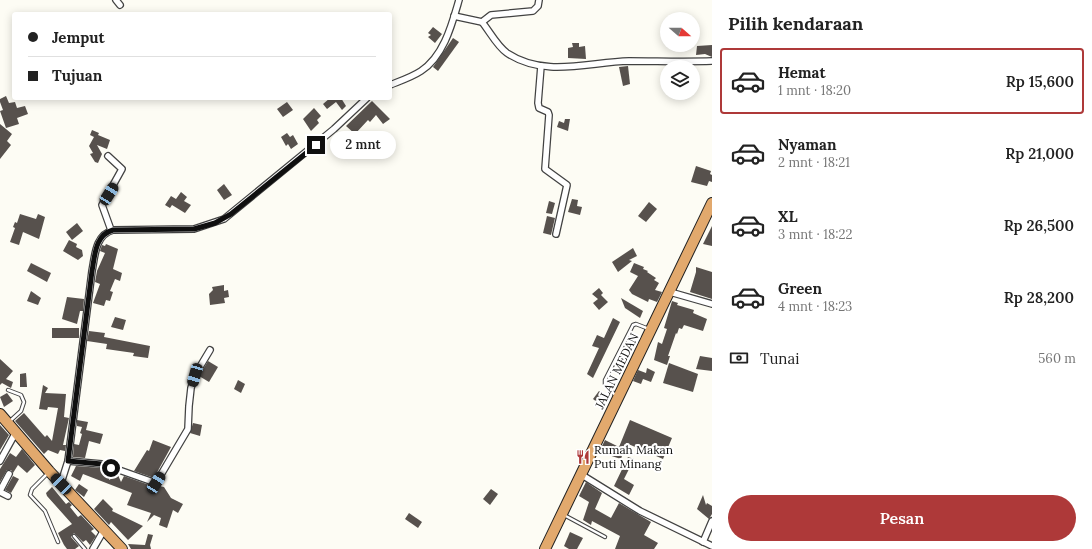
<!DOCTYPE html>
<html lang="id">
<head>
<meta charset="utf-8">
<style>
	:root { --surface:#fff; --page:#f6f6f6; --text:#222; --muted:#767676; --line:#e0e0e0; --accent:#ae3939 }
	body { margin:0; font-family:Lora,serif; background:var(--page); color:var(--text); height:100vh; display:flex; flex-direction:column; font-size:15px; white-space:nowrap }
	* { box-sizing:border-box; margin:0 }
	p { font-size:13px; color:var(--muted) }
	.icon { flex:none; width:22px; height:22px; fill:none; stroke:currentColor; stroke-width:2; stroke-linecap:round; stroke-linejoin:round }
	.map { position:relative; flex:1; overflow:hidden }
	.details { display:flex; flex-direction:column; background:var(--surface); width:380px }
	.details>* { flex:none }
	.top-card { position:absolute; left:12px; top:12px; width:380px; height:88px; border-radius:4px; box-shadow:0 2px 10px #0003; display:grid; align-content:center; height:88px; padding:0 16px; background:var(--surface) }
	.needle { width:26px; rotate:110deg }
	.tools { position:absolute; left:660px; top:12px; display:grid; gap:8px }
	.tools a { display:grid; place-items:center; width:40px; height:40px; border-radius:50%; background:var(--surface); box-shadow:0 2px 10px #0003; font-size:20px }
	.end { position:absolute; width:18px; height:18px; margin:-9px; border:5px solid #0f0f0f; background:#fff; box-shadow:0 0 0 2px #fff }
	.from { border-radius:50% }
	.bubble { position:absolute; height:28px; border-radius:14px; background:var(--surface); box-shadow:0 2px 10px #0003; font-size:13px; font-weight:600; line-height:28px; text-align:center }
	.car { position:absolute; width:12px; height:24px; margin:-12px -6px; border-radius:5px; box-shadow:0 0 3px 1px #0007; background:linear-gradient(#222 24%,#8ab4d8 0 40%,#222 0 76%,#8ab4d8 0 86%,#222 0) }
	.top-card b { display:flex; align-items:center; gap:14px; height:38px; font-size:15px }
	.top-card b+b { border-top:1px solid var(--line) }
	.top-card i { width:10px; height:10px; background:var(--text) }
	ul { padding:0; list-style:none }
	li { display:flex; align-items:center; gap:12px; height:66px; margin:0 8px 6px; padding:0 8px; border:2px solid transparent; border-radius:4px }
	li div { flex:1 }
	li b { display:block; font-size:15px }
	li em { font-style:normal; font-weight:600 }
	li.active { border-color:var(--accent) }
	li>.icon { width:36px; height:36px; stroke-width:1.5 }
	h2 { padding:0 16px; font-size:18px; line-height:48px }
	.pay { display:flex; align-items:center; gap:10px; height:44px; padding:0 16px; font-size:15px }
	.pay p { margin-inline-start:auto }
	.button { display:flex; gap:8px; margin-top:auto; padding:8px 16px }
	.button a { flex:1; height:46px; border-radius:24px; background:var(--accent); color:#fff; font-size:16px; font-weight:600; line-height:46px; text-align:center }
	main { display:flex; flex:1; min-height:0 }
	.map>svg:first-child { display:block }
</style>
</head>
<body>
<main>
<div class="map">
<svg width="712" height="549" viewBox="0 0 712 549">
	<rect width="100%" height="100%" fill="#fdfcf4"/>
	<g fill="#57514d">
		<polygon points="433,27 442,34 435,43 428,37 431,35 428,33"/>
		<polygon points="453,38 459,42 438,71 433,67"/>
		<polygon points="572,43 579,43 579,47 585,46 586,59 568,58 568,48 573,47"/>
		<polygon points="712,45 712,57 705,54 696,55 697,46"/>
		<polygon points="628,66 630,84 623,86 619,67"/>
		<polygon points="6,96 9,103 15,102 17,108 25,106 28,114 17,118 19,124 6,128 0,111 3,110 0,102 0,99"/>
		<polygon points="330,98 341,98 346,106 342,110 336,102 327,109 323,104"/>
		<polygon points="372,101 390,119 383,124 376,115 370,122 368,120 355,134 346,126"/>
		<polygon points="287,102 293,110 283,117 277,109"/>
		<polygon points="314,108 321,116 317,120 319,123 311,131 303,119"/>
		<polygon points="565,119 570,119 568,131 557,127 559,121 564,123"/>
		<polygon points="0,124 12,134 7,141 11,145 0,159"/>
		<polygon points="92,130 99,133 98,135 110,140 107,149 97,145 102,154 98,163 95,162 90,154 93,153 89,146 94,137 90,135"/>
		<polygon points="287,133 290,137 293,135 298,144 291,149 288,144 286,146 281,137"/>
		<polygon points="696,166 711,171 710,174 712,175 712,182 709,181 707,186 691,182"/>
		<polygon points="224,184 232,195 224,200 217,190"/>
		<polygon points="181,192 187,197 184,201 191,205 185,213 172,205 170,208 165,205 171,196 176,199"/>
		<polygon points="572,199 578,200 577,206 582,207 580,215 568,212"/>
		<polygon points="549,201 555,203 552,214 546,213"/>
		<polygon points="649,202 657,209 646,222 638,216"/>
		<polygon points="20,214 36,219 38,214 45,217 39,239 23,232 19,245 10,242 15,228 13,227 15,222 17,223"/>
		<polygon points="547,216 555,218 551,235 543,233"/>
		<polygon points="77,223 83,231 72,240 66,232"/>
		<polygon points="712,226 712,246 703,244"/>
		<polygon points="69,240 77,244 76,247 82,250 83,256 78,260 63,251"/>
		<polygon points="106,244 118,249 113,269 122,273 120,281 115,279 110,291 113,292 110,301 106,300 104,306 93,303 100,284 95,282 97,271 105,253 100,251 102,245 105,246"/>
		<polygon points="633,248 637,256 629,260 632,261 618,272 612,262"/>
		<polygon points="31,263 51,273 47,282 27,271"/>
		<polygon points="634,263 644,267 643,269 648,271 647,272 656,278 654,280 659,283 655,290 662,292 657,302 649,299 648,302 632,294 629,290 638,276 630,272"/>
		<polygon points="696,267 712,272 712,299 690,292 696,272"/>
		<polygon points="224,285 224,291 228,290 229,297 224,298 225,303 210,305 209,294 213,290 212,287"/>
		<polygon points="599,288 603,293 601,295 608,302 599,310 593,303 598,299 592,294"/>
		<polygon points="31,291 41,298 38,305 27,301"/>
		<polygon points="67,297 84,299 83,311 80,311 77,324 62,319"/>
		<polygon points="621,298 643,311 640,318 625,308"/>
		<polygon points="672,301 678,303 677,305 694,310 693,313 707,319 703,331 684,325 682,329 679,328 677,334 676,333 668,356 670,356 667,365 654,360 658,342 662,344 667,329 664,328"/>
		<polygon points="115,317 126,320 123,330 111,327"/>
		<polygon points="613,318 620,322 593,378 587,374 599,348 592,346 597,335 604,338"/>
		<rect x="52" y="328" width="27" height="10"/>
		<polygon points="89,331 105,333 104,337 150,346 148,358 133,356 134,353 106,349 107,344 87,341"/>
		<polygon points="700,356 712,358 712,371 696,369"/>
		<polygon points="0,359 13,371 6,379 13,382 11,388 2,383 0,385"/>
		<polygon points="208,361 218,367 209,382 199,376"/>
		<polygon points="669,363 698,374 693,392 663,383"/>
		<polygon points="647,368 655,372 651,382 643,379 641,384 633,381 638,370 646,373"/>
		<polygon points="26,373 27,387 20,387 20,374"/>
		<polygon points="238,380 245,384 241,393 234,389"/>
		<polygon points="43,385 48,388 45,393 66,394 64,417 69,418 63,445 66,445 65,451 60,450 58,454 48,450 44,454 15,421 24,413 45,437 47,435 52,441 58,408 48,407 47,410 39,409"/>
		<polygon points="599,391 608,396 601,405 593,399"/>
		<polygon points="7,393 13,401 4,407 0,397"/>
		<polygon points="77,420 88,422 86,430 103,434 100,444 89,441 85,458 73,457 74,444 79,445 82,434 80,433 82,427 77,426"/>
		<polygon points="630,420 672,438 663,459 626,443 621,459 599,452 605,440 619,447"/>
		<polygon points="193,423 202,425 200,436 190,433"/>
		<polygon points="0,425 9,435 0,450"/>
		<polygon points="153,440 171,447 154,478 134,471 147,450 149,451"/>
		<polygon points="22,449 35,465 27,473 18,465 13,473 11,470 7,470 0,482 0,469 10,453 16,457"/>
		<polygon points="628,457 634,459 624,479 634,485 629,495 614,486"/>
		<polygon points="76,466 101,468 111,472 109,480 118,475 121,482 124,476 155,487 159,486 164,487 171,498 183,504 178,513 173,510 167,528 159,525 161,518 154,515 147,522 151,513 127,505 132,493 83,474 80,481 71,476"/>
		<polygon points="13,476 19,479 11,493 5,490"/>
		<polygon points="586,482 602,493 595,509 611,518 619,503 651,522 644,535 658,543 654,549 615,549 620,536 592,521 591,525 583,520 589,502 579,496"/>
		<polygon points="79,484 88,490 84,497 75,490"/>
		<polygon points="52,487 66,504 69,502 72,505 70,507 78,517 81,515 94,529 91,531 96,536 90,545 86,540 83,542 74,533 71,537 79,546 75,549 67,549 64,545 58,533 72,524 47,496 46,493"/>
		<polygon points="491,489 498,494 490,505 483,499"/>
		<polygon points="703,495 706,505 707,503 712,506 712,514 709,519 697,509"/>
		<polygon points="103,499 113,509 112,511 143,526 128,540 111,522 109,525 94,509"/>
		<polygon points="409,513 422,522 418,528 405,519"/>
		<polygon points="570,532 583,538 577,549 569,549 564,546"/>
		<polygon points="148,534 153,535 150,545 151,549 131,549 128,544 145,545"/>
	</g>
	<g fill="none" stroke-linecap="round" stroke-linejoin="round">
		<defs>
			<g id="lane">
				<polyline points="8,390 21,395 24,402 21,411 10,421"/>
				<polyline points="616,396 605,384 605,380 633,325 636,324 649,329"/>
				<polyline points="48,473 32,489 30,495 45,511 58,542"/>
				<polyline points="564,515 605,537"/>
				<polyline points="74,536 85,549"/>
			</g>
			<g id="street">
				<polyline points="116,0 120,5"/>
				<path d="M 454,16 L 482,22 C 490,32 497,46 507,53 C 545,78 588,62 629,61 C 657,61 685,62 712,61"/>
				<polyline points="482,22 491,15 533,11 538,6 539,0"/>
				<polyline points="541,66 538,103 539,108 548,112 549,115 545,169 567,185 556,234"/>
				<path d="M 390,85 C 400,81 412,77 421,71 C 444,56 452,24 459,0"/>
				<polyline points="108,156 122,169 102,205 111,230"/>
				<polyline points="670,292 712,304"/>
				<polyline points="0,461 16,432"/>
				<polyline points="68,461 102,464 156,483 188,429 189,406 191,388 195,375 210,350"/>
				<polyline points="582,475 640,511 712,546"/>
				<path d="M 61,483 L 68,461 L 92,271 C 95,256 95,235 113,230 L 194,229 L 224,219 L 334,129 L 367,98"/>
				<polyline points="0,491 9,474"/>
				<polyline points="0,492 8,496"/>
				<polyline points="703,542 712,521"/>
				<polyline points="93,549 104,530"/>
			</g>
			<g id="highway">
				<polyline points="0,414 49,471 122,549"/>
				<polyline points="545,549 712,203"/>
			</g>
		</defs>
		<use href="#lane" stroke="#424242" stroke-width="4.5"/>
		<use href="#street" stroke="#424242" stroke-width="8"/>
		<use href="#highway" stroke="#202020" stroke-width="12"/>
		<use href="#lane" stroke="#fff" stroke-width="2.5"/>
		<use href="#street" stroke="#fff" stroke-width="5.5"/>
		<use href="#highway" stroke="#e2a96d" stroke-width="10"/>
	</g>
	<g fill="none" stroke-linecap="round" stroke-linejoin="round">
		<path stroke="#0f0f0f" stroke-width="5" d="M 111,468 L 102,464 L 68,461 L 92,271 C 95,255 95,235 113,230 L 194,229 L 215,223 L 231,214 L 316,145"/>
	</g>
	<defs>
		<symbol id="restaurant-bare" viewBox="-9 -9 18 18"><path d="M-5-6h1v4h1v-4h1v4h1v-4h1v5L-1.5 .5V6h-2V.5L-5-1ZM5-6V6H3V1.5H1.5Q1.5-4 5-6Z" fill="#ae3939" stroke="#fff" stroke-width="2.5" paint-order="stroke"/></symbol>
	</defs>
	<g fill-rule="evenodd">
		<use href="#restaurant-bare" x="573" y="447" width="20" height="20"/>
	</g>
	<g text-anchor="middle" stroke-width="4" stroke-linejoin="round" paint-order="stroke">
		<g font-size="12" fill="#0f0f0f" stroke="#fff">
			<text transform="translate(617 371) rotate(-64)" y="4">JALAN MEDAN</text>
		</g>
		<g font-size="12" fill="#0f0f0f" stroke="#fff" text-anchor="start">
			<text x="594" y="454">Rumah Makan<tspan x="594" dy="14">Puti Minang</tspan></text>
		</g>
	</g>
</svg>
<div class="tools">
<a><svg class="needle" viewBox="-14 -14 28 28"><path d="M0-13l5 13h-10z" fill="#e53935"/><path d="M0 13l5-13h-10z" fill="#767676"/></svg></a>
<a><svg class="icon" aria-label="layers" viewBox="0 0 24 24"><path d="M12 4l9 5-9 5-9-5zM3 14l9 5 9-5"/></svg></a>
</div>
<i class="end from" style="left:111px;top:468px"></i>
<i class="end" style="left:316px;top:145px"></i>
<div class="bubble" style="left:330px;top:131px;width:66px">2 mnt</div>
<i class="car" style="left:109px;top:194px;rotate:32deg"></i>
<i class="car" style="left:195px;top:375px;rotate:196deg"></i>
<i class="car" style="left:156px;top:483px;rotate:32deg"></i>
<i class="car" style="left:61px;top:484px;rotate:316deg"></i>
<div class="top-card">
<b><i class="from"></i>Jemput</b>
<b><i></i>Tujuan</b>
</div>
</div>
<section class="details">
<h2>Pilih kendaraan</h2>
<ul>
<li class="active"><svg class="icon" aria-label="car" viewBox="0 0 24 24"><path d="M5 17H2v-5l4-1 3-4h7l3 4 3 1v5h-3M9 17h6M6 11h13"/><circle cx="7" cy="17" r="2"/><circle cx="17" cy="17" r="2"/></svg><div><b>Hemat</b><p>1 mnt · 18:20</p></div><em>Rp 15,600</em></li>
<li><svg class="icon" aria-label="car" viewBox="0 0 24 24"><path d="M5 17H2v-5l4-1 3-4h7l3 4 3 1v5h-3M9 17h6M6 11h13"/><circle cx="7" cy="17" r="2"/><circle cx="17" cy="17" r="2"/></svg><div><b>Nyaman</b><p>2 mnt · 18:21</p></div><em>Rp 21,000</em></li>
<li><svg class="icon" aria-label="car" viewBox="0 0 24 24"><path d="M5 17H2v-5l4-1 3-4h7l3 4 3 1v5h-3M9 17h6M6 11h13"/><circle cx="7" cy="17" r="2"/><circle cx="17" cy="17" r="2"/></svg><div><b>XL</b><p>3 mnt · 18:22</p></div><em>Rp 26,500</em></li>
<li><svg class="icon" aria-label="car" viewBox="0 0 24 24"><path d="M5 17H2v-5l4-1 3-4h7l3 4 3 1v5h-3M9 17h6M6 11h13"/><circle cx="7" cy="17" r="2"/><circle cx="17" cy="17" r="2"/></svg><div><b>Green</b><p>4 mnt · 18:23</p></div><em>Rp 28,200</em></li>
</ul>
<div class="pay"><svg class="icon" aria-label="cash" viewBox="0 0 24 24"><path d="M3 7h18v10H3z"/><circle cx="12" cy="12" r="2"/></svg>Tunai<p>560 m</p></div>
<div class="button"><a>Pesan</a></div>
</section>
</main>
</body>
</html>
